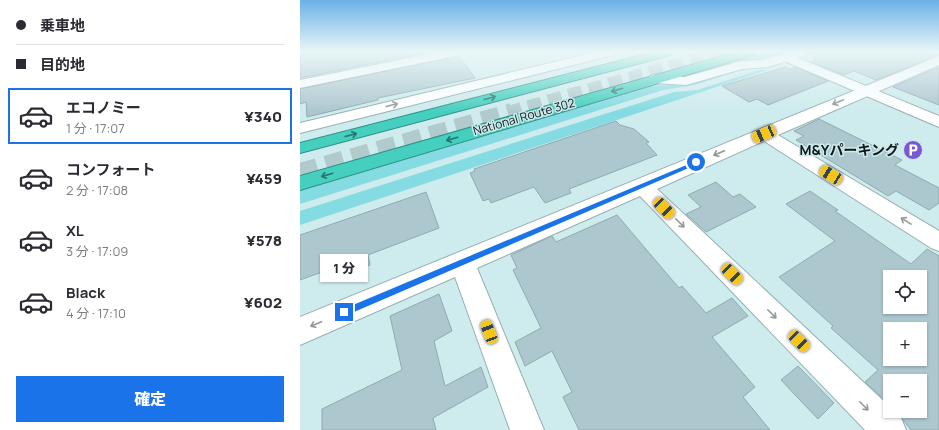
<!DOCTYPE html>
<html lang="ja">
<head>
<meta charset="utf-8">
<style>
	:root { --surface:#fff; --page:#f7f7f7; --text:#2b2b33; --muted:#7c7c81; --line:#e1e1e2; --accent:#1a73e8 }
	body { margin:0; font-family:Manrope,"Noto Sans JP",sans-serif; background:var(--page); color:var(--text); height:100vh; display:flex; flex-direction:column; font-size:15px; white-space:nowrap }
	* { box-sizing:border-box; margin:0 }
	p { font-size:13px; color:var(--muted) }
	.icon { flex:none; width:22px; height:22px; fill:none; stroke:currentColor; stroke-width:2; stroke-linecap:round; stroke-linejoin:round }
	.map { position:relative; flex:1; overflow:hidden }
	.panel { display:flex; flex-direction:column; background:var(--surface); width:300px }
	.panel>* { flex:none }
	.top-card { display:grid; align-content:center; height:88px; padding:0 16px; background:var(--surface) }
	.tools { position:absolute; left:583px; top:270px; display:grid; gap:8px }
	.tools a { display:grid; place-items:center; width:44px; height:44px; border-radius:0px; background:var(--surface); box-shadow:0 1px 3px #0004; font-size:20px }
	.end { position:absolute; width:18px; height:18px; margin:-9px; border:5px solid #1a73e8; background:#fff; box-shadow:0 0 0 2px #fff }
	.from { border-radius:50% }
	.bubble { position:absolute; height:28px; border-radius:0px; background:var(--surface); box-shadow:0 1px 3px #0004; font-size:13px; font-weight:800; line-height:28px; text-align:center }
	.car { position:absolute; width:12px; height:24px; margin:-12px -6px; border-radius:5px; box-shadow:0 0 3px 1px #0007; background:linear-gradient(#f5c518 24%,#345 0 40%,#f5c518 0 76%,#345 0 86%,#f5c518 0) }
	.top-card b { display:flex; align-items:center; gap:14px; height:38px; font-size:15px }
	.top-card b+b { border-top:1px solid var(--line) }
	.top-card i { width:10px; height:10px; background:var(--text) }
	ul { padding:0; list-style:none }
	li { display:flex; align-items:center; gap:12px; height:56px; margin:0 8px 6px; padding:0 8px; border:2px solid transparent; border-radius:0px }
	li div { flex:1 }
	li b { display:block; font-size:15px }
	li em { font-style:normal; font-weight:800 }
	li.current { border-color:var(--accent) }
	li>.icon { width:36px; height:36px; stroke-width:1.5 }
	.button { display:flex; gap:8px; margin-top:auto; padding:8px 16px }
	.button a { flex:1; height:46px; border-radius:0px; background:var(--accent); color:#fff; font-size:16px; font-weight:800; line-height:46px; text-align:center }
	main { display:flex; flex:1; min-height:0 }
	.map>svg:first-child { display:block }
</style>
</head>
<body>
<main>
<section class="panel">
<div class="top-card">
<b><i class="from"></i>乗車地</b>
<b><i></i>目的地</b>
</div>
<ul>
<li class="current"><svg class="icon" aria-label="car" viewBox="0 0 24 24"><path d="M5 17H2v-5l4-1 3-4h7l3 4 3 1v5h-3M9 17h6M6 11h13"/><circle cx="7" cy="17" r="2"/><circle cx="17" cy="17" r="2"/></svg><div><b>エコノミー</b><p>1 分 · 17:07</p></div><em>¥340</em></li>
<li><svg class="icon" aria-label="car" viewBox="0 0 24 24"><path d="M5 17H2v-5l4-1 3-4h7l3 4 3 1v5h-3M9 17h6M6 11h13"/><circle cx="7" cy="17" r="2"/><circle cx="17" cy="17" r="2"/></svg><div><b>コンフォート</b><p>2 分 · 17:08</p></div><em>¥459</em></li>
<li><svg class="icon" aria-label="car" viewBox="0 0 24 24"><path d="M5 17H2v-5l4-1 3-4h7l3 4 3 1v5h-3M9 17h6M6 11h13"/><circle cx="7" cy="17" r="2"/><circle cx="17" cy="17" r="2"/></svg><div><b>XL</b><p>3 分 · 17:09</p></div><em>¥578</em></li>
<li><svg class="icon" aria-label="car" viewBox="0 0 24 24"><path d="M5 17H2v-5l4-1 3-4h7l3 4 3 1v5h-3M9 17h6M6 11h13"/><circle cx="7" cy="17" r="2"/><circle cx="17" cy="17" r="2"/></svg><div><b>Black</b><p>4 分 · 17:10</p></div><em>¥602</em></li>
</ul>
<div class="button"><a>確定</a></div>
</section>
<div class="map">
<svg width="639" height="430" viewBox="0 0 639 430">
	<rect width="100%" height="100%" fill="#ceebed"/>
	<g fill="#84dbe1">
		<polygon points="463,52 494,52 460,62 388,78 385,77 387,74"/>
		<path d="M 454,66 L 395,85 L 363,90 L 0,204 L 0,190 L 346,87 C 359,84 372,86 384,84 C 407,78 430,67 454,66 Z"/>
		<polygon points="459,70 468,70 0,225 0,211 374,92 397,90"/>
	</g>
	<g fill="#adc7cf" stroke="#91aab2" fill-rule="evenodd">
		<polygon points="0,52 123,52 124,53 0,78"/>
		<polygon points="508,52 623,52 636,56 576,80 554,71 544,75 511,62 516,60 514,57 517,56 508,53"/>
		<polygon points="159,56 175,78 78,98 78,100 7,117 6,102 0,104 0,89"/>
		<polygon points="485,67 490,69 495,67 528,81 468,105 457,99 449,102 422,86"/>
		<polygon points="639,67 639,105 593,87"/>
		<polygon points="519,119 602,160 595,165 639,188 639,203 629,210 596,191 588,196 496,140 504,136 494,131"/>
		<polygon points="316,121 320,125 334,129 349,142 346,143 357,155 269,189 271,193 245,203 234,187 191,203 189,199 183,201 170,173 175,171 174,169"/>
		<polygon points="416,182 433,197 440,194 456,207 406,232 386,214 401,207 388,195"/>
		<path d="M 510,191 L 538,210 L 535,211 L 611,264 L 627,249 L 639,256 L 639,430 L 611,430 L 596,411 L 620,411 L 620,381 L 590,381 L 590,405 L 565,382 L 578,370 L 531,328 L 533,326 L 479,277 L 535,241 L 486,204 ZM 590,277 L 620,277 L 620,307 L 590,307 ZM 590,329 L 620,329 L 620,359 L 590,359 Z"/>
		<polygon points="126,192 139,228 68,255 70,265 45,274 44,264 0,280 0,235"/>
		<polygon points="317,215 379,288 382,286 406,313 432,298 448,316 412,337 455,387 443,397 470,430 279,430 263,397 272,392 252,351 225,366 215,342 241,328 213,270 217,268 211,255 252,236 256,242"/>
		<polygon points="139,294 152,331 134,341 145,386 181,367 188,387 133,418 136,430 22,430 22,409 102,370 90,316"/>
		<polygon points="498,366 534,403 518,419 481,380"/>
	</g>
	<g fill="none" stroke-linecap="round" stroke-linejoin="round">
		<polyline stroke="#b1cbcd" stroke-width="14" stroke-dasharray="14 7" stroke-linecap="butt" points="208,113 424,52"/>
		<polyline stroke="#b1cbcd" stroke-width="18" stroke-dasharray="18 9" stroke-linecap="butt" points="0,172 212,112"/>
		<defs>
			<g id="street">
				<polygon points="139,52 161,52 159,55 155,56 0,88 0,80"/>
				<polygon points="296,52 315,52 313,55 0,133 0,123"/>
				<polygon points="490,52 507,52 505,55 468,67 442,69 386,85 355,83 350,82 348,79 350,76 355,75 385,77 441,61 462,60"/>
				<polygon points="639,56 639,65 478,135 639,231 639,251 631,248 464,141 357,189 590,407 590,411 594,411 601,418 606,430 565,430 340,196 177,268 244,430 210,430 155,277 0,345 0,317"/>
			</g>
			<polygon id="secondary" points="486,53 639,116 639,127 482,60 480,57 482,54"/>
			<g id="highway">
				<polygon points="354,52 373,52 371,55 0,153 0,143"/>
				<polygon points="437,52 455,52 453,55 0,190 0,176"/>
			</g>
		</defs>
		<use href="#street" stroke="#95b0b2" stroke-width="2"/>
		<use href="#secondary" stroke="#95b0b2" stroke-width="2"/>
		<use href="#highway" stroke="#318f85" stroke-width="2"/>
		<use href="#street" fill="#fff" fill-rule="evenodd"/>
		<use href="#secondary" fill="#fff" fill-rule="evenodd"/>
		<use href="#highway" fill="#44cfbf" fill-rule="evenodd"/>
	</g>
	<defs><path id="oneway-shaft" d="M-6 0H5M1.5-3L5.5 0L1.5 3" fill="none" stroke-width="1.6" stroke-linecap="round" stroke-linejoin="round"/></defs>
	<g stroke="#29746c">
		<use href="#oneway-shaft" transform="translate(317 90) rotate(164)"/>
		<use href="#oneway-shaft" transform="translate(190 98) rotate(-15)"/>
		<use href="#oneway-shaft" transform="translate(51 135) rotate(-15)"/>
		<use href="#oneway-shaft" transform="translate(152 139) rotate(164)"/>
		<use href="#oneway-shaft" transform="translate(27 175) rotate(164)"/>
	</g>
	<g stroke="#939798">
		<use href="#oneway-shaft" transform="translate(538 102) rotate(157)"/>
		<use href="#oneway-shaft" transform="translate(92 105) rotate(-14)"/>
		<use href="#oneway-shaft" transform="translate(419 153) rotate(157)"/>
		<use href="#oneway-shaft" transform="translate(606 221) rotate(-148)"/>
		<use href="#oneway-shaft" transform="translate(380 223) rotate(45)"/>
		<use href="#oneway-shaft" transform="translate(472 314) rotate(45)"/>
		<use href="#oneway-shaft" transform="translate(16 324) rotate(157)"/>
		<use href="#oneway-shaft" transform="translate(564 406) rotate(45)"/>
	</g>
	<linearGradient id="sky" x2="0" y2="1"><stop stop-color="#6ab1e7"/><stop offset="0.46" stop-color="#e9f6f7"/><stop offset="1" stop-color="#e9f6f7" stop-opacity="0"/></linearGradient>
	<rect width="639" height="112" fill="url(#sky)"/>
	<polygon fill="#1a73e8" points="396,161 398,161 398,164 47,315 44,316 40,312 41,310"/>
	<defs>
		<symbol id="parking-disc" viewBox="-11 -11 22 22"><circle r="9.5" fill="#7958d2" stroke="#ceebed"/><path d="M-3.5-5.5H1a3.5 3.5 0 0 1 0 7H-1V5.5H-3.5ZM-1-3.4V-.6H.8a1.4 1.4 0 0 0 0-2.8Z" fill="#fff"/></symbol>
	</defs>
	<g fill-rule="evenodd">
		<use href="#parking-disc" x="602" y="139" width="22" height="22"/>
	</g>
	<g text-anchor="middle" stroke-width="3" stroke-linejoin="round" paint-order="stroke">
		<g font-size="12" fill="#0e1819" stroke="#ceebed">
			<text transform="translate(224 117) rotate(-16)" y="4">National Route 302</text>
		</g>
		<g font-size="14" font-weight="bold" fill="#0e1819" stroke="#ceebed" text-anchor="end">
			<text x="599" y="155">M&amp;Yパーキング</text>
		</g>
	</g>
</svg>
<div class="tools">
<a><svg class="icon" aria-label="locate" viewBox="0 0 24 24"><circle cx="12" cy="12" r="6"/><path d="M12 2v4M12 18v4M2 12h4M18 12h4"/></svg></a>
<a>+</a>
<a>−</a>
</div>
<i class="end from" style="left:396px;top:162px"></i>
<i class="end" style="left:44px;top:312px"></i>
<div class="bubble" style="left:20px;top:254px;width:48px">1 分</div>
<i class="car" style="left:464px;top:134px;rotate:247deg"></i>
<i class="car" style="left:531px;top:175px;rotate:302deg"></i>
<i class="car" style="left:364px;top:208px;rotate:135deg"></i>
<i class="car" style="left:432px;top:274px;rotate:135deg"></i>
<i class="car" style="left:189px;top:332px;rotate:339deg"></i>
<i class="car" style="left:499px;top:341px;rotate:135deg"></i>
</div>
</main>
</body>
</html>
